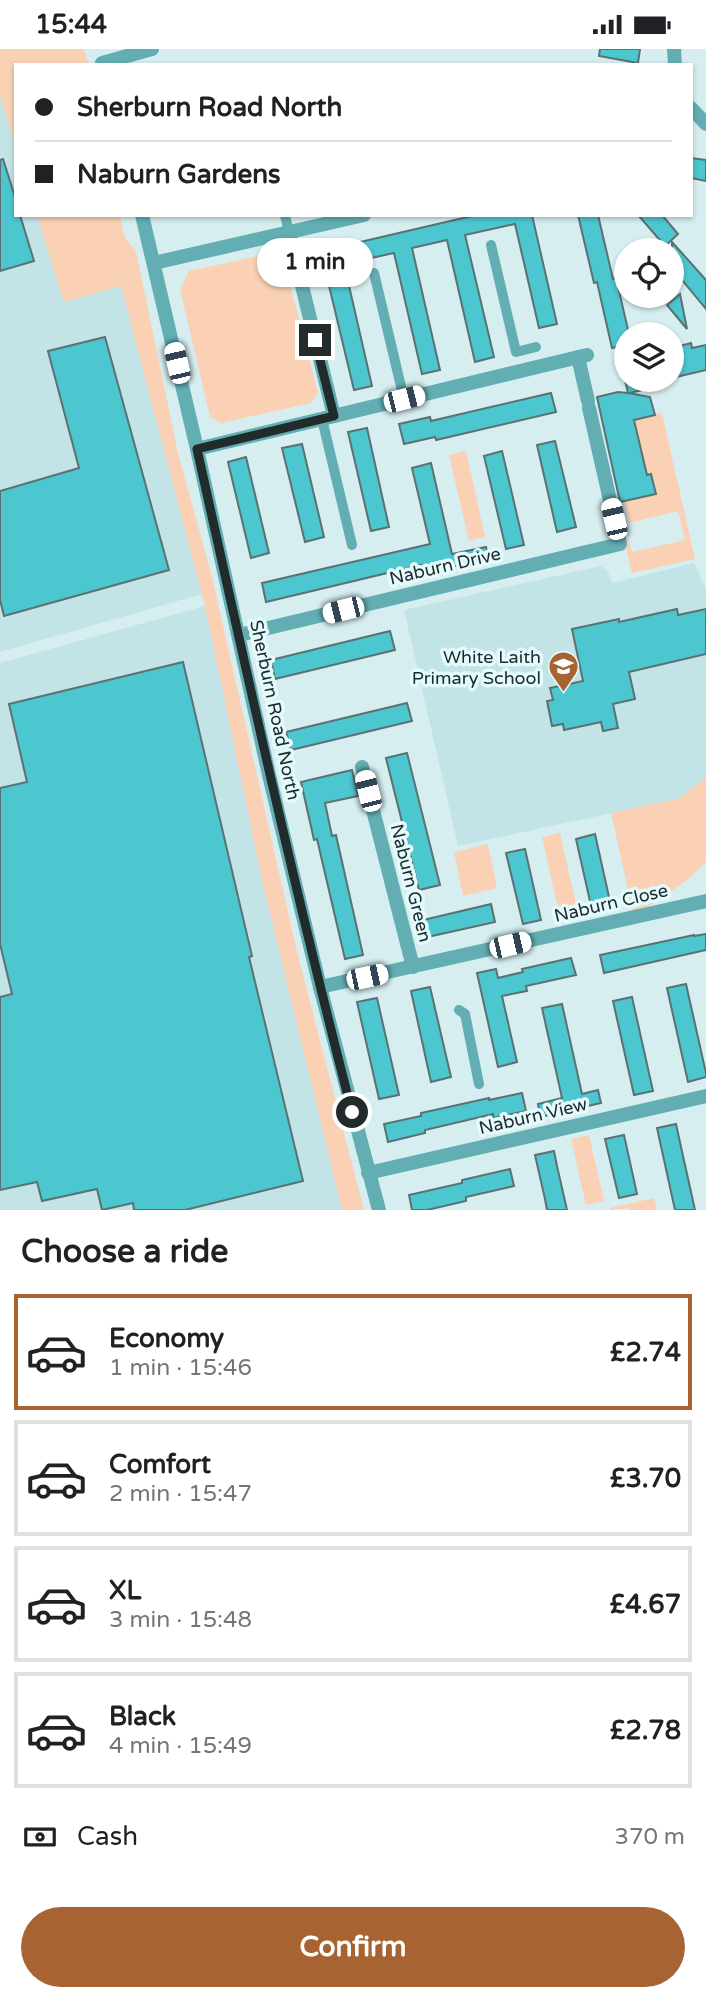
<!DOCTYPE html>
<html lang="en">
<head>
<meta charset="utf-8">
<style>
	:root { --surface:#fff; --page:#f6f6f6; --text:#202124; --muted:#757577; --line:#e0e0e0; --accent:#a76432 }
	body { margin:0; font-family:"Varela Round",sans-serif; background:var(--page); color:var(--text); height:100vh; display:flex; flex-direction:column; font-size:26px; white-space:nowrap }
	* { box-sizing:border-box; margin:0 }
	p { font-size:23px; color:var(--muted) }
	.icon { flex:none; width:38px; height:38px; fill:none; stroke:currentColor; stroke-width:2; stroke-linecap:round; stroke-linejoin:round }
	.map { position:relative; height:1161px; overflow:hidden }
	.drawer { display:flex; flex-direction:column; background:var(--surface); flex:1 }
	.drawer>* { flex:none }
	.guide { position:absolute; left:14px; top:14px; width:679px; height:154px; border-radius:0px; box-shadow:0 2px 5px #0004; display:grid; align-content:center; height:154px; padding:0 21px; background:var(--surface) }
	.tools { position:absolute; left:614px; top:189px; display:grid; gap:14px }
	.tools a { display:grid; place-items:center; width:70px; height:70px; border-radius:50%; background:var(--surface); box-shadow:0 2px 5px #0004; font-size:35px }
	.end { position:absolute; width:32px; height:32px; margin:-16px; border:9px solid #222b2c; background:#fff; box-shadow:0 0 0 4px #fff }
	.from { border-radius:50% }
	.bubble { position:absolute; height:49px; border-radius:24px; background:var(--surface); box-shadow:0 2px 5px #0004; font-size:23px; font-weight:700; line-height:49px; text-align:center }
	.car { position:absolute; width:21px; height:42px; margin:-21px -10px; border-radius:9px; box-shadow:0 0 5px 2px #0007; background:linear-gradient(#fff 24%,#345 0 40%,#fff 0 76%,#345 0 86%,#fff 0) }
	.guide b { display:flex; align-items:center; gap:24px; height:66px; font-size:26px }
	.guide b+b { border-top:2px solid var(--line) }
	.guide i { width:18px; height:18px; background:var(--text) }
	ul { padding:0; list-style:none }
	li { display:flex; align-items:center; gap:21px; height:116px; margin:0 14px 10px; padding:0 7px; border:4px solid var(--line); border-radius:0px }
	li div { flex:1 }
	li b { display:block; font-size:26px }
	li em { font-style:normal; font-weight:700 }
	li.on { border-color:var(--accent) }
	li>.icon { width:63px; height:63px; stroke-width:1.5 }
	h2 { padding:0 21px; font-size:32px; line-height:84px }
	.pay { display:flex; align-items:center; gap:18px; height:77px; padding:0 21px; font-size:26px }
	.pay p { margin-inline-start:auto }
	.primary-button { display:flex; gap:14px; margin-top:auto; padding:14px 21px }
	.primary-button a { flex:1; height:80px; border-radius:42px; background:var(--accent); color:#fff; font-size:28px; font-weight:700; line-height:80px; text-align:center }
	.status { display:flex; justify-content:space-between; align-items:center; height:49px; padding:0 35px; background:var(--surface); direction:ltr }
	.status svg { height:19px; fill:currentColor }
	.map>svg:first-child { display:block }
</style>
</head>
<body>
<div class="status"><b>15:44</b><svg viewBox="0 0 49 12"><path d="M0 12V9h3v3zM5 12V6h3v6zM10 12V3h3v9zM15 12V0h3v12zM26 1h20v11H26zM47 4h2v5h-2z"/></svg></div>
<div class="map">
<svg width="706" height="1161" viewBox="0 0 706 1161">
	<rect width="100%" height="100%" fill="#d6eef0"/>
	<g fill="#c3e4e6">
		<polygon points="0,47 16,99 16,166 37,166 64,252 121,236 202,545 0,603"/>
		<polygon points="694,514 706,540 706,729 678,750 458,797 404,561 601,517 608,523 612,534"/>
		<polygon points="205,557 262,831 342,1161 0,1161 0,614"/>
	</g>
	<g fill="#fad1b5">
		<polygon points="0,0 84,0 89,16 16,16 16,99 0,47"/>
		<polygon points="37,166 120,166 125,189 136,202 178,404 212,528 297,903 364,1161 342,1161 262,831 205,557 121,237 64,253"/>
		<polygon points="277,203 283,209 318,343 311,354 221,374 210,368 180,240 189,222"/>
		<polygon points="662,364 695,510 632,524 624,491 629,490 632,503 685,491 678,462 629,474 624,453 655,445 651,425 647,426 634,371"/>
		<polygon points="466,402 485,488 469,492 449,406"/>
		<polygon points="706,729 706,813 687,831 634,868 611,764 678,750"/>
		<polygon points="560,784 579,868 561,872 542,788"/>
		<polygon points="488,795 497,839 463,847 454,803"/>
		<polygon points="589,1086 604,1152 586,1156 571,1090"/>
		<polygon points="654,1149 657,1161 630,1161 629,1159 610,1161 610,1159"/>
	</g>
	<g fill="#4cc6cf" stroke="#5b7172" stroke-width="2">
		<polygon points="600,0 640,0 638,14 599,7"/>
		<polygon points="691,109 706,111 706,132 691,129"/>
		<polygon points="3,110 16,151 16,166 20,166 34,212 0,222 0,111"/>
		<polygon points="476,166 532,166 557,275 539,279 515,175 465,186 494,308 475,313 447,191 412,199 440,321 422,325 394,204 344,215 372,337 354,341 325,220 321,221 317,203"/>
		<polygon points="578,166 598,166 613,230 616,229 629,285 626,285 626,296 612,299 597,233 594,234"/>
		<polygon points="638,166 662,166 678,185 665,197"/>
		<polygon points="672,193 706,231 706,260 672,219"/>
		<polygon points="680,245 687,280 667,256"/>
		<polygon points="105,288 169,521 4,567 0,551 0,442 79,419 48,302"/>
		<polygon points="691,294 692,299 706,296 706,321 672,329 672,299"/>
		<polygon points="625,331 665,331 666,336 629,344 650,348 655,366 634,371 647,426 651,425 656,445 620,453 597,348 618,343 628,344"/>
		<polygon points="551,344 556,363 436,391 435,388 404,395 399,375 430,368 431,372"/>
		<polygon points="367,379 389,478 371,482 348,383"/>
		<polygon points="555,392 576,478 557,483 537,396"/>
		<polygon points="302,395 324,488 305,493 282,399"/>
		<polygon points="502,402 524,496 506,500 484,407"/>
		<polygon points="246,408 269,504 251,509 228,413"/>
		<polygon points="431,414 452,505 486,498 489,509 423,525 421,516 266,553 262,534 430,495 412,419"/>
		<polygon points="677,560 678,566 706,560 706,605 629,623 635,650 613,655 618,679 603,682 601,673 564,681 563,675 552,677 547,652 553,651 550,639 583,632 572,580 619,570 619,573"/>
		<polygon points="390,582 395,601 275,630 271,611"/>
		<polygon points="183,613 252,907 249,908 303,1132 185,1161 134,1161 133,1154 102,1161 97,1140 42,1152 37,1133 0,1141 0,948 12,945 0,895 0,739 27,733 9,655"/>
		<polygon points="407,654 412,672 291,701 286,683"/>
		<polygon points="407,704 440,836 419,841 386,709"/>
		<polygon points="352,721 358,747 325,754 332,787 336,786 363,906 345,910 317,790 314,791 301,733"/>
		<polygon points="595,785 611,857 592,861 576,790"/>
		<polygon points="525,800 541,871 523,875 506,804"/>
		<polygon points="491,855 495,873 423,889 419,872"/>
		<polygon points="706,885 706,901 604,924 600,906 694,886 694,887"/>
		<polygon points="571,909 576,926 526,937 527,942 502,947 517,1013 498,1018 477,924 496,920 498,929 523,923 522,920"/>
		<polygon points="686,935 706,1024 706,1028 688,1033 667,939"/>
		<polygon points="430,938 451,1028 431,1033 411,942"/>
		<polygon points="632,948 653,1042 634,1046 613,952"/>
		<polygon points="377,949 399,1046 379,1050 357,953"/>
		<polygon points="562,955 582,1045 598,1041 601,1054 540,1068 538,1055 562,1049 542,959"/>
		<polygon points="522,1044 526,1062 493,1069 493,1065 425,1081 425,1084 388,1093 384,1075 421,1067 421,1064 489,1049 489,1051"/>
		<polygon points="676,1075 683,1107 695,1161 675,1161 657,1079"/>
		<polygon points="624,1086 637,1145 619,1149 605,1090"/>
		<polygon points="554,1102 557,1117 567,1161 547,1161 545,1150 535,1106"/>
		<polygon points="510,1120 514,1137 466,1148 466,1152 427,1161 412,1161 409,1146 462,1134 462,1131"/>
	</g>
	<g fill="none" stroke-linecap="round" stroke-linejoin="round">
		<g stroke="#62aeb3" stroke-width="10">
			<polyline points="285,166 289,184"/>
			<polyline points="491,196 516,303 536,298"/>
			<polyline points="374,224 404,350"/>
			<polyline points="322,370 352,496"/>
			<polyline points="459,961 465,965 479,1035"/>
		</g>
		<g stroke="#62aeb3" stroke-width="14">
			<polyline points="674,0 675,16"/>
			<polyline points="102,14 152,0"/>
			<polyline points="691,59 706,75"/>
			<polyline points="142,166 197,400 269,726 320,938 379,1161"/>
			<polyline points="289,184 334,367"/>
			<polyline points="154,214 364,166"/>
			<polyline points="578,308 588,352"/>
			<polyline points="197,400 587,306"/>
			<polyline points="239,586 620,495 589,359"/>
			<polyline points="362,718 413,918"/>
			<polyline points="320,938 706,852"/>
			<polyline points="368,1124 706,1047"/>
		</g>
	</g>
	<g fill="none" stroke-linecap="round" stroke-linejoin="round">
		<path stroke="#222b2c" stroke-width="9" d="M 315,291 L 334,367 L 197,400 C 246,621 295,843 352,1063"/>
	</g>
	<defs>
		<symbol id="school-pin" viewBox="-11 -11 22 30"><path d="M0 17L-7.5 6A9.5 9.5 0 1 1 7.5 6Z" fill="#a76432" stroke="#e3fbfd"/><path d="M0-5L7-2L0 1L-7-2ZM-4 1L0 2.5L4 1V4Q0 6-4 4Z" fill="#fff"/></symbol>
	</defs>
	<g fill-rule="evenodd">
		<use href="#school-pin" x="546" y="600" width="35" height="47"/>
	</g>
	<g text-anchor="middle" stroke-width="7" stroke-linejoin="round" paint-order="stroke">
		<g font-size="18" fill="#222b2c" stroke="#e3fbfd">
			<text transform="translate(445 517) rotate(-13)" y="6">Naburn Drive</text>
			<text transform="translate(275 661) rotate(78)" y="6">Sherburn Road North</text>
			<text transform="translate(411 834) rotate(76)" y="6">Naburn Green</text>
			<text transform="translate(611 854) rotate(-13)" y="6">Naburn Close</text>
			<text transform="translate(533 1067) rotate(-13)" y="6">Naburn View</text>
		</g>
		<g font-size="18" fill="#222b2c" stroke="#e3fbfd" text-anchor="end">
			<text x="541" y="614">White Laith<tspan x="541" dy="21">Primary School</tspan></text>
		</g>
	</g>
</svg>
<div class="tools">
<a><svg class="icon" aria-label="locate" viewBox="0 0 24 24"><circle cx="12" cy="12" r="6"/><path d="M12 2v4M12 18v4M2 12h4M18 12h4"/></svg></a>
<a><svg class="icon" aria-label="layers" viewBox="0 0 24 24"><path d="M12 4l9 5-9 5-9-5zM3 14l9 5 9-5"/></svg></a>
</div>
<i class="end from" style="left:352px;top:1063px"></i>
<i class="end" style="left:315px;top:291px"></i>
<div class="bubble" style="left:257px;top:189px;width:116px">1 min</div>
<i class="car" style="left:177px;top:314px;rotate:347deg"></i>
<i class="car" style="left:404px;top:350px;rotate:76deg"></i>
<i class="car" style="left:614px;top:470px;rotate:347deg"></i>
<i class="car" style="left:343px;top:561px;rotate:256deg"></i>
<i class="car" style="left:368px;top:742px;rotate:346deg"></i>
<i class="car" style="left:510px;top:896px;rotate:77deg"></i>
<i class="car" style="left:367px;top:928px;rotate:78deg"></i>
<div class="guide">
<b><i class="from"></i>Sherburn Road North</b>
<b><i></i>Naburn Gardens</b>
</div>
</div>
<section class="drawer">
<h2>Choose a ride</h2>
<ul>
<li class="on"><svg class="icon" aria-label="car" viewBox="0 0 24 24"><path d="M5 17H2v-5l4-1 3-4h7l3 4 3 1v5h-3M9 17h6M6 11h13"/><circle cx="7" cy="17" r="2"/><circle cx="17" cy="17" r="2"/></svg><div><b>Economy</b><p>1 min · 15:46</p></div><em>£2.74</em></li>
<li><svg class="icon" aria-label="car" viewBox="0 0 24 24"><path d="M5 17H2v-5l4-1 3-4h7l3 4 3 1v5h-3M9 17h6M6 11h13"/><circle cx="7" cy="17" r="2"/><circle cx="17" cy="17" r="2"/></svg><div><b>Comfort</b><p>2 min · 15:47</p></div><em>£3.70</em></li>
<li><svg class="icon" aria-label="car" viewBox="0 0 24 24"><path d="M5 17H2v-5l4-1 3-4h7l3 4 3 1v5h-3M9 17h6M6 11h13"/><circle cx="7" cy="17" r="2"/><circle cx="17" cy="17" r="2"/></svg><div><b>XL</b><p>3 min · 15:48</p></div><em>£4.67</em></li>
<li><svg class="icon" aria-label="car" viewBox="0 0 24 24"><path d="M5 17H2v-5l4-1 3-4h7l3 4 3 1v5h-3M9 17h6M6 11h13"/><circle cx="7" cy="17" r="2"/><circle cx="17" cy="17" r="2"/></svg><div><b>Black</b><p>4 min · 15:49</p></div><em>£2.78</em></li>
</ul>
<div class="pay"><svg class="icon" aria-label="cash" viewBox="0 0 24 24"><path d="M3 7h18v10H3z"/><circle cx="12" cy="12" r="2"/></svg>Cash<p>370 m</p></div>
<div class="primary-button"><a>Confirm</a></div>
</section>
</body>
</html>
